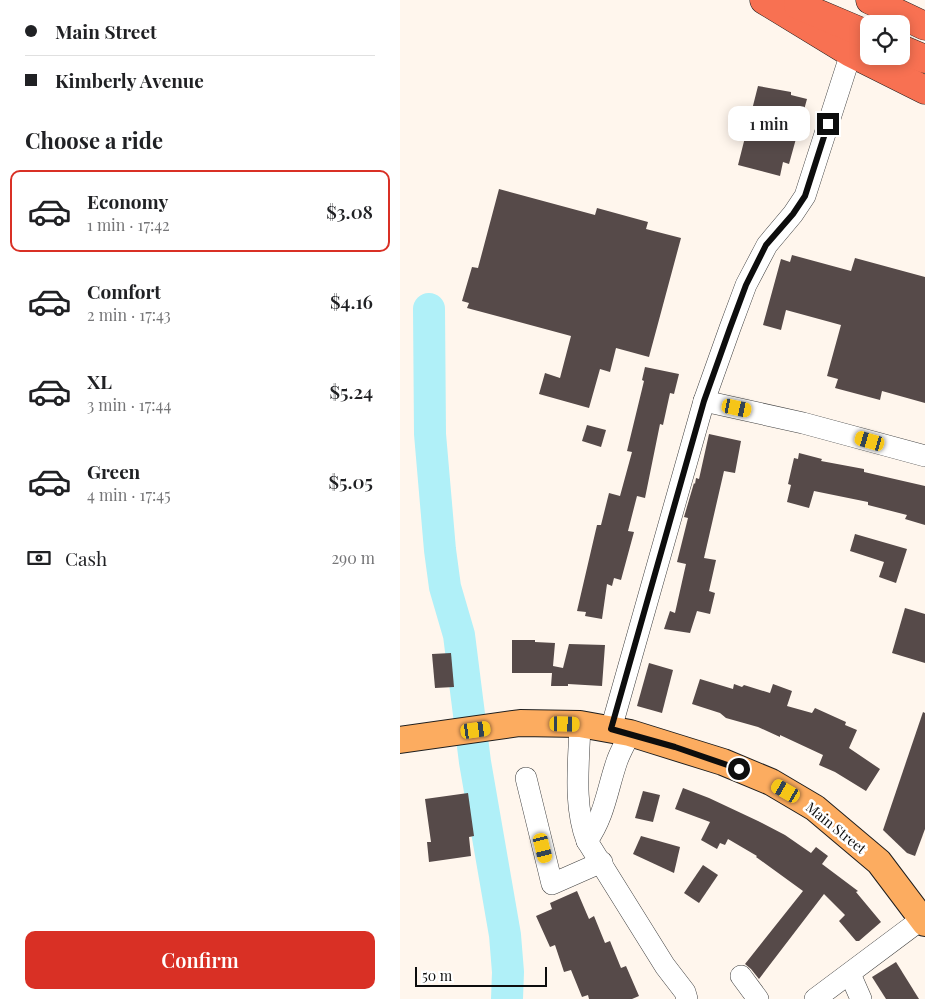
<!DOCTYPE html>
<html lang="en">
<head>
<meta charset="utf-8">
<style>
	:root { --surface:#fff; --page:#f2f2f2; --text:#202124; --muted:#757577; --line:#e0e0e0; --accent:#d93025 }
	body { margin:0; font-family:"Playfair Display",serif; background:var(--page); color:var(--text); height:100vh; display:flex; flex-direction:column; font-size:19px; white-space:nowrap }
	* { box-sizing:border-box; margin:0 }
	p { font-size:16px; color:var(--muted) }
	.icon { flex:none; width:28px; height:28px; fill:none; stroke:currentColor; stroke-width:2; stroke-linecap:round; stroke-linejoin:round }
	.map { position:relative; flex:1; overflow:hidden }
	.panel { display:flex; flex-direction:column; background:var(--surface); width:400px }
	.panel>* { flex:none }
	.banner { display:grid; align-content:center; height:110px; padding:0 25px; background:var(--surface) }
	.controls { position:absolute; left:460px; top:15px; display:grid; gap:10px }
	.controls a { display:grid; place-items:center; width:50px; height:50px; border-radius:10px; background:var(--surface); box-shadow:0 2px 12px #0003; font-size:25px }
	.scale { position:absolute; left:15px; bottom:12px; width:132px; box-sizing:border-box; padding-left:5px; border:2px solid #0d0d0d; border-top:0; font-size:14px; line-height:18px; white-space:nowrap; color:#0d0d0d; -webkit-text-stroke:4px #fff; paint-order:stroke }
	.end { position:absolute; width:22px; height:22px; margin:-11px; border:6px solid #0d0d0d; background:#fff; box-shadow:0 0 0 2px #fff }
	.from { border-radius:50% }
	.bubble { position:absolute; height:35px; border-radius:10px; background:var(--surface); box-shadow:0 2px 12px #0003; font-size:16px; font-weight:600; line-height:35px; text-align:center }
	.car { position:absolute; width:15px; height:30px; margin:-15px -8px; border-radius:6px; box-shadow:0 0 4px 1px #0007; background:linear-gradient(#f5c518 24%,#345 0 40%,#f5c518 0 76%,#345 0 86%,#f5c518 0) }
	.banner b { display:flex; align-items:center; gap:18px; height:48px; font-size:19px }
	.banner b+b { border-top:1px solid var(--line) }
	.banner i { width:12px; height:12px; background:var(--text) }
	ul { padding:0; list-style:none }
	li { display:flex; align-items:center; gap:15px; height:82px; margin:0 10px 8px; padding:0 15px; border:2px solid transparent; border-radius:10px }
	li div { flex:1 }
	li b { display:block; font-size:19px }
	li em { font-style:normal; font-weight:600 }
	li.active { border-color:var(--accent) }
	li>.icon { width:45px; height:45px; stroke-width:1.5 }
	h2 { padding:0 25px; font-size:22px; line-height:60px }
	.pay { display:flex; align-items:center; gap:12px; height:55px; padding:0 25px; font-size:19px }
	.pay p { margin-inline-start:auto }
	.primary-button { display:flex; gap:10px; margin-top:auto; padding:10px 25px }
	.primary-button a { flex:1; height:58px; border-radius:10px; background:var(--accent); color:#fff; font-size:20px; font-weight:600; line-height:58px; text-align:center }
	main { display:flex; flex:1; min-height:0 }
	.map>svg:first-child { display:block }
</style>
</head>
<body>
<main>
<section class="panel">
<div class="banner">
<b><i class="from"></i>Main Street</b>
<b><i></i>Kimberly Avenue</b>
</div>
<h2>Choose a ride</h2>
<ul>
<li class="active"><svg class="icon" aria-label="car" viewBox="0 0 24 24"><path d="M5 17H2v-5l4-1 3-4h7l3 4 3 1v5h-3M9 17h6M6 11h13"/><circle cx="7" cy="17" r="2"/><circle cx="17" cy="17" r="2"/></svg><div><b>Economy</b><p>1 min · 17:42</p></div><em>$3.08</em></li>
<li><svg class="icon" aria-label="car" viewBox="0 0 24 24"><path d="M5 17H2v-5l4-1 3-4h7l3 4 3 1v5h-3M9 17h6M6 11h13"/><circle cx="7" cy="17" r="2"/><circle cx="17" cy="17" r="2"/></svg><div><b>Comfort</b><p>2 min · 17:43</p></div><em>$4.16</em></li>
<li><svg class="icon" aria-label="car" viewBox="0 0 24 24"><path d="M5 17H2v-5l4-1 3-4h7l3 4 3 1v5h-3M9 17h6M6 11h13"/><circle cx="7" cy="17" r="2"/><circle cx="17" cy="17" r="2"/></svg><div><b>XL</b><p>3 min · 17:44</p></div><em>$5.24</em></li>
<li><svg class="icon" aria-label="car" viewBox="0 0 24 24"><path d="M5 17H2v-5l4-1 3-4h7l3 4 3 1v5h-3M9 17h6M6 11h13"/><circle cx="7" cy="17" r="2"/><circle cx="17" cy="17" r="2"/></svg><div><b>Green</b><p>4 min · 17:45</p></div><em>$5.05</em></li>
</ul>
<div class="pay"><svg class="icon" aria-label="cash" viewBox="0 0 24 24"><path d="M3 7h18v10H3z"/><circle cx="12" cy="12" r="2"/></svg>Cash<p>290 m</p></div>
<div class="primary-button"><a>Confirm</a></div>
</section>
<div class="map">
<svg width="525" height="999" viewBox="0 0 525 999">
	<rect width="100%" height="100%" fill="#fff6ed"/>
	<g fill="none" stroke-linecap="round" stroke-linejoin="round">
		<polyline stroke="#b0f0f8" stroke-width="32" points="29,309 30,434 40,550 45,587 59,635 75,762 105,935 108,972 107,999"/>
	</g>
	<g fill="#564a49">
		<polygon points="358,86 391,92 391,95 407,99 389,164 383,162 380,176 338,165"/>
		<polygon points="99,189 195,215 197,208 248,222 246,229 281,238 249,357 216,348 210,372 200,369 189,408 139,394 145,373 160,378 171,336 67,308 69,303 62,301 72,267 78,268"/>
		<polygon points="392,255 451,271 455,258 525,277 525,403 482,391 480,400 435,388 438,379 427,376 441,325 386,310 381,330 363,325 381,259 390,262"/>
		<polygon points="245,367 279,374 274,394 270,393 263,425 260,424 245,498 237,496 228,531 234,532 221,580 214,578 212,586 207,584 202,619 185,616 186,612 177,611 197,525 201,525 209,493 220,496 232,452 227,451 244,381 242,380"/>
		<polygon points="187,425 206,430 201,447 182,441"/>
		<polygon points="309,434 341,441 335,473 324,471 304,558 316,560 309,591 315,593 310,614 297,611 290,633 264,629 270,611 275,613 286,564 277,562 288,518 284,517 294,483 295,484 296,478 299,479"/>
		<polygon points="399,453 422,459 421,461 464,469 464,472 525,486 525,525 505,519 507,515 468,505 468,502 414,491 409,508 387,502 391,485 388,484 394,458 398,459"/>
		<polygon points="455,534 507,549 496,583 479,577 484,562 450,551"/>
		<polygon points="505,608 525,614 525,663 492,653"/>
		<polygon points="112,640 135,640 135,642 155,643 153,666 163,668 169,644 205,645 202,686 168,684 168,686 151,686 152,673 112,673"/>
		<polygon points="51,653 54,687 35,688 32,654"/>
		<polygon points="249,663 273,670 262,713 237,706"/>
		<polygon points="300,679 333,689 334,684 342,687 344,685 370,693 373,684 392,691 387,706 412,713 415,708 446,722 445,725 457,730 449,748 480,769 466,791 435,772 419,765 423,755 380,735 380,737 358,727 326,718 320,713 292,704"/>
		<polygon points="523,712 525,713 525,829 515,856 507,853 483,830"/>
		<polygon points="283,788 309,798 358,821 385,835 411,853 416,847 428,856 422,864 458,891 456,892 481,922 459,941 456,941 439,921 445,915 424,894 359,979 351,969 345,964 403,891 356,857 357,856 328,839 325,845 320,843 317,849 301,840 310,822 275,809"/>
		<polygon points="243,791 260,795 253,822 235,818"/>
		<polygon points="68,793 74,836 69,837 71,856 29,862 27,842 31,842 25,799"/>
		<polygon points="241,836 280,847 274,873 233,854"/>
		<polygon points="303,865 318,875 299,903 284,893"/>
		<polygon points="177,891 189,919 194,916 205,943 210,941 221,968 226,966 239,996 232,999 189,999 188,995 182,997 171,970 164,972 155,945 150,947 136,916 152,909 150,903"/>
		<polygon points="496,962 519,999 486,999 472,977"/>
	</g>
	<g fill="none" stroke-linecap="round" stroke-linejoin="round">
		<defs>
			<g id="minor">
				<polyline points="304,401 403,423 525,456"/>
				<path d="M 180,724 C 179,762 173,805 187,841 L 265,966 L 285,992 L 287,999"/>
				<polyline points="211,729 304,401 330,328 346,285 367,245 393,214 405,196 451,53"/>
				<polyline points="126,778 152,884 202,862"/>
				<path d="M 187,841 C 205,815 207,790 217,761 C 220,752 226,742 230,733"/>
				<polyline points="450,974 461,999"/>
				<polyline points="341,976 358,999"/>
				<polyline points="415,999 522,919"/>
			</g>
			<polyline id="major" points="0,740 120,723 180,724 230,733 323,762 371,782 415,808 479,862 525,923"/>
			<g id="highway">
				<polyline points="364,0 451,53 525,90"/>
				<polyline points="470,0 525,26"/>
				<polyline points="398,5 469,35"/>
				<polyline points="501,49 525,59"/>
			</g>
		</defs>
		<use href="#minor" stroke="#404040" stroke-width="22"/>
		<use href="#major" stroke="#1e1e1e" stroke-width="28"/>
		<use href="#highway" stroke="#1e1e1e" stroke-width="29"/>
		<use href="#minor" stroke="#fff" stroke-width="21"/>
		<use href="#major" stroke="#fcac60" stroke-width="26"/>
		<use href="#highway" stroke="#f87152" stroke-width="28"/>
	</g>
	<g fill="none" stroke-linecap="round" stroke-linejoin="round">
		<polyline stroke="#0d0d0d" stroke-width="6" points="339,769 275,747 211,729 304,401 330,328 346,285 366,245 393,214 405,196 428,124"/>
	</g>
	<g text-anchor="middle" stroke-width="5" stroke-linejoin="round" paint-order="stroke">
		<g font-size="14" fill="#0d0d0d" stroke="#fff">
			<text transform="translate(436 828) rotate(39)" y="5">Main Street</text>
		</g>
	</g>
</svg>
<div class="controls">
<a><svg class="icon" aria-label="locate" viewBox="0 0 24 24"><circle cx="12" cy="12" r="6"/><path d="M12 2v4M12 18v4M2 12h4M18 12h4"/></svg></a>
</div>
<div class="scale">50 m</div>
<i class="end from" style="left:339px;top:769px"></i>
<i class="end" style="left:428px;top:124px"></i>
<div class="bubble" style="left:328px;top:106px;width:82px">1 min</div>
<i class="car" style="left:337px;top:408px;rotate:102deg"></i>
<i class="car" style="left:470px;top:441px;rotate:286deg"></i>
<i class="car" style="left:165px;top:724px;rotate:91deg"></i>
<i class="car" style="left:76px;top:730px;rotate:82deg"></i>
<i class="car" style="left:386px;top:791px;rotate:300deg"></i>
<i class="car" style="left:143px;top:848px;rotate:166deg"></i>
</div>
</main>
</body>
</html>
